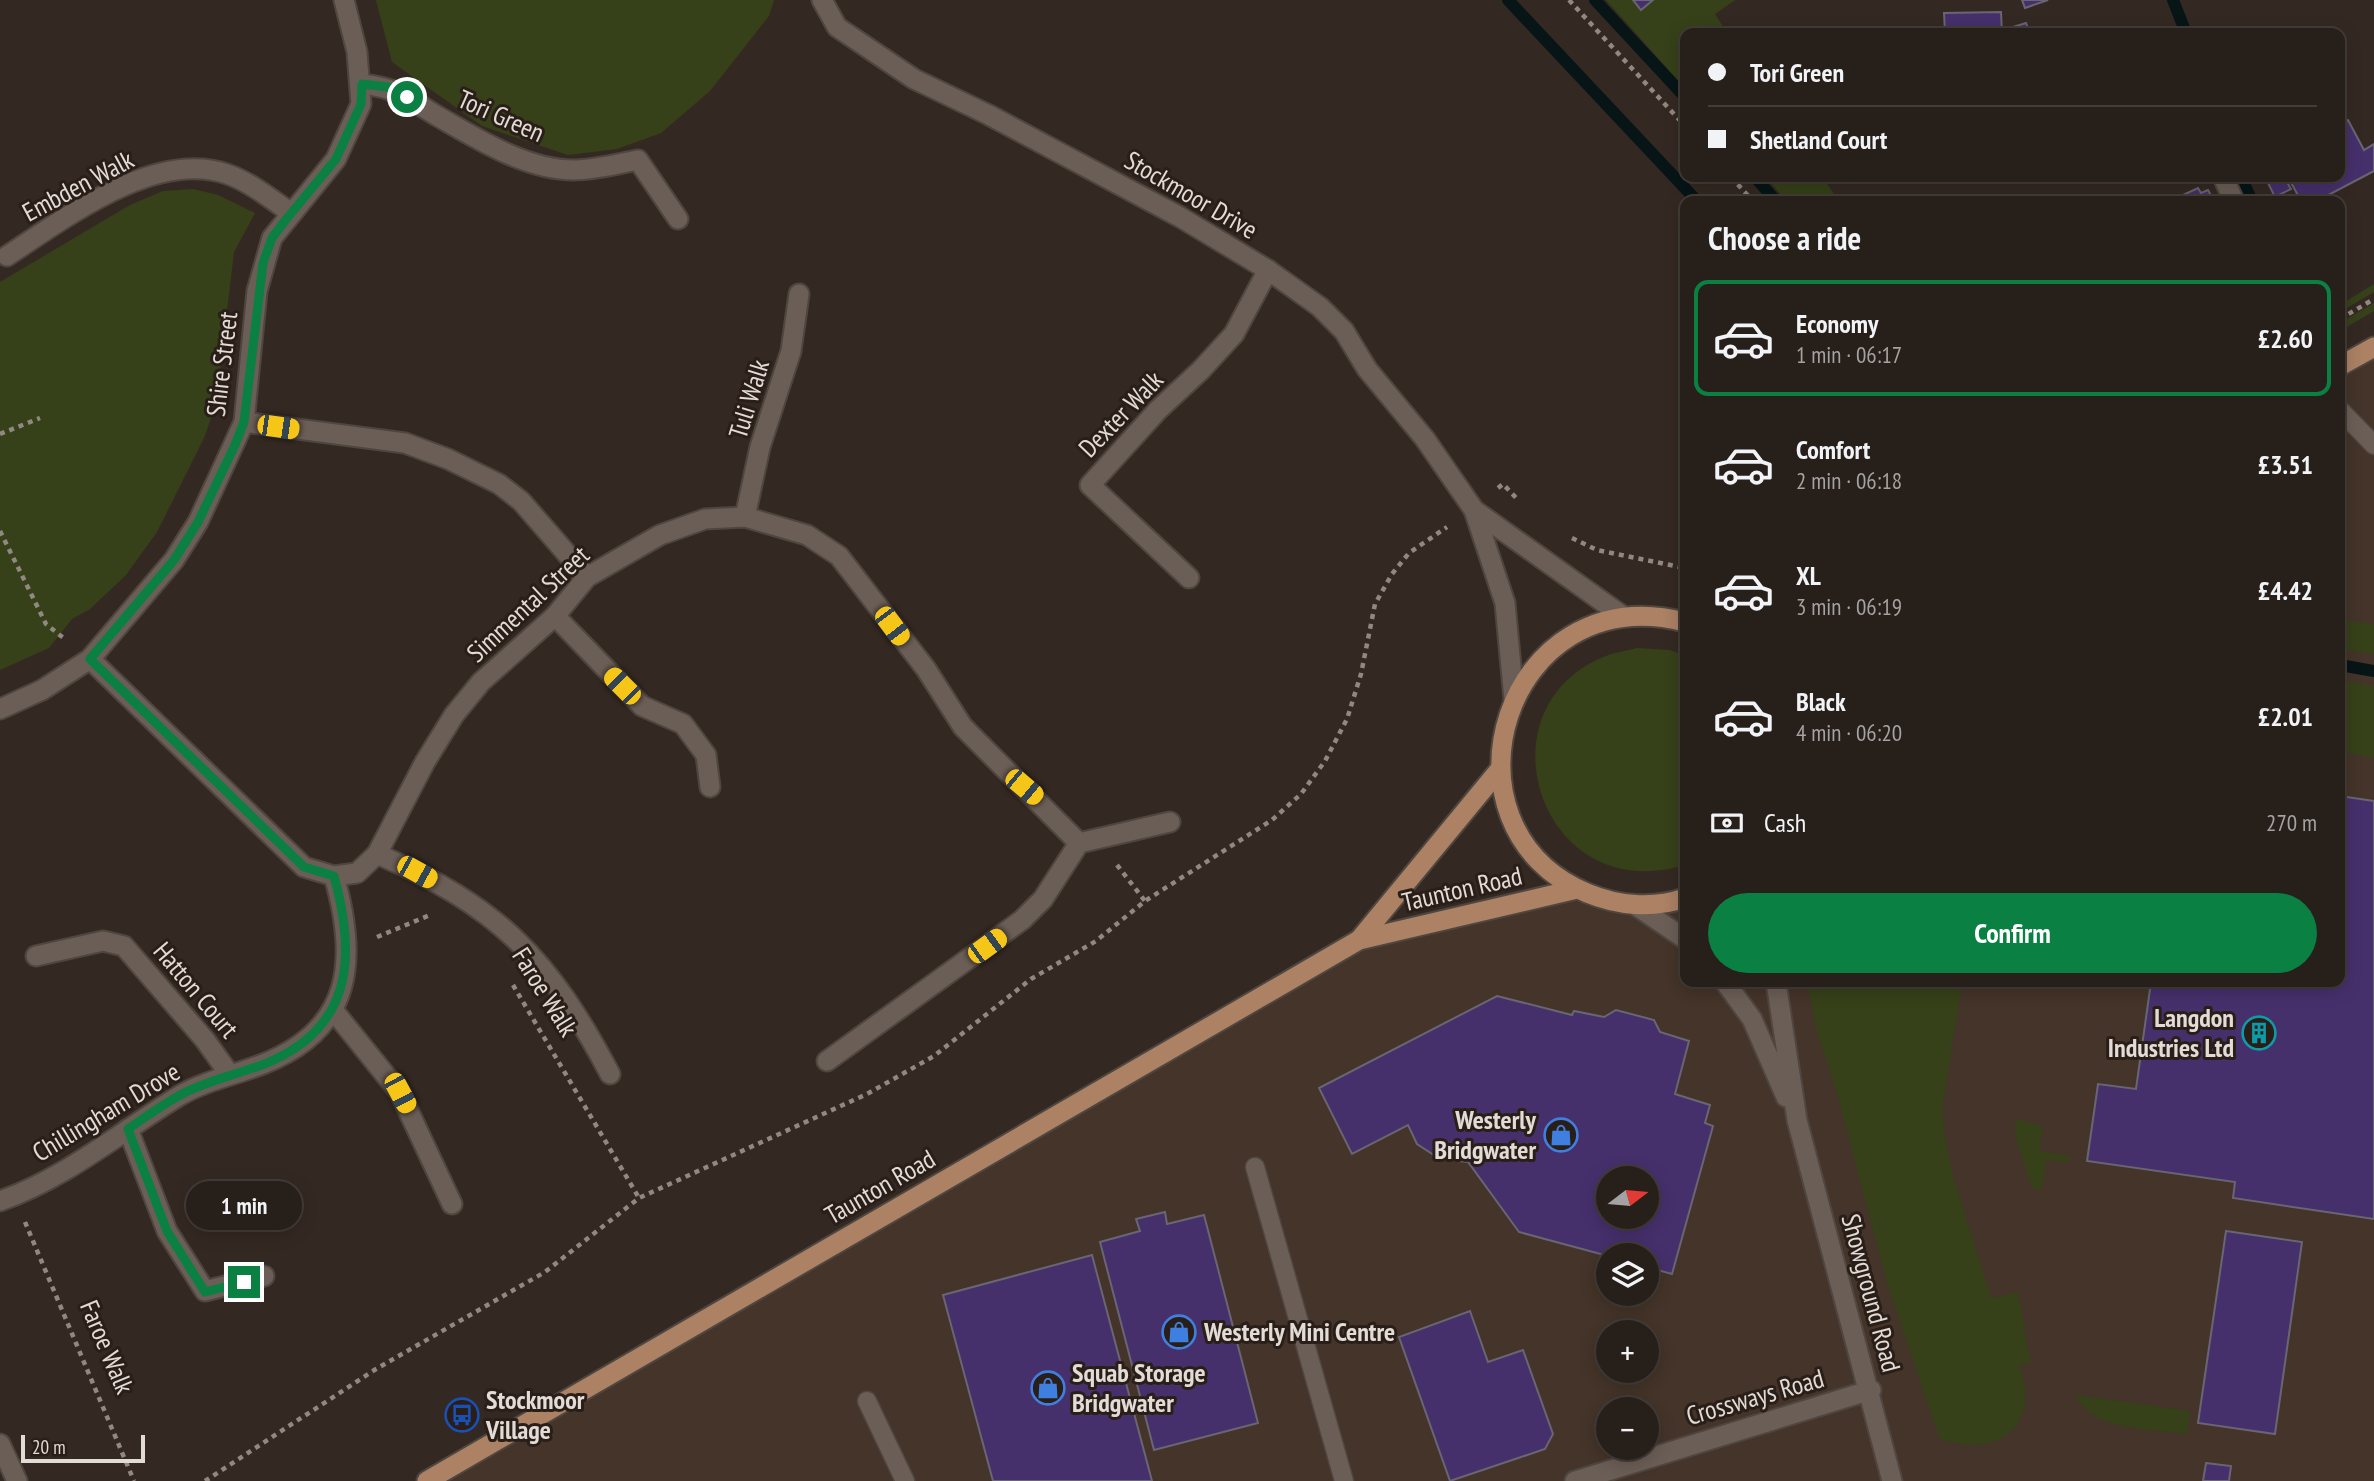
<!DOCTYPE html>
<html lang="en">
<head>
<meta charset="utf-8">
<style>
	:root { --surface:#271f1a; --page:#2f2723; --text:#f1f3f6; --muted:#a4a2a2; --line:#433d39; --accent:#0b8043 }
	body { margin:0; font-family:"PT Sans Narrow",sans-serif; background:var(--page); color:var(--text); height:100vh; display:flex; flex-direction:column; font-size:26px; white-space:nowrap }
	* { box-sizing:border-box; margin:0 }
	p { font-size:23px; color:var(--muted) }
	.icon { flex:none; width:38px; height:38px; fill:none; stroke:currentColor; stroke-width:2; stroke-linecap:round; stroke-linejoin:round }
	.map { position:relative; flex:1; overflow:hidden }
	.drawer { position:absolute; left:1680px; top:196px; width:665px; height:791px; display:flex; flex-direction:column; background:var(--surface); border-radius:14px; box-shadow:0 4px 18px #0003,0 0 0 2px var(--line) }
	.drawer>* { flex:none }
	.top-card { position:absolute; left:1680px; top:28px; width:665px; height:154px; border-radius:14px; box-shadow:0 4px 18px #0003,0 0 0 2px var(--line); display:grid; align-content:center; height:154px; padding:0 28px; background:var(--surface) }
	.needle { width:46px; rotate:74deg }
	.fabs { position:absolute; left:1596px; top:1166px; display:grid; gap:14px }
	.fabs a { display:grid; place-items:center; width:63px; height:63px; border-radius:50%; background:var(--surface); box-shadow:0 4px 18px #0003,0 0 0 2px var(--line); font-size:35px }
	.scale { position:absolute; left:21px; bottom:18px; width:124px; box-sizing:border-box; padding-left:7px; border:4px solid #e2dbd6; border-top:0; font-size:19px; line-height:24px; white-space:nowrap; color:#e2dbd6; -webkit-text-stroke:5px #2a1f18; paint-order:stroke }
	.end { position:absolute; width:32px; height:32px; margin:-16px; border:9px solid #0b8043; background:#fff; box-shadow:0 0 0 4px #fff }
	.from { border-radius:50% }
	.bubble { position:absolute; height:49px; border-radius:24px; background:var(--surface); box-shadow:0 4px 18px #0003,0 0 0 2px var(--line); font-size:23px; font-weight:700; line-height:49px; text-align:center }
	.car { position:absolute; width:21px; height:42px; margin:-21px -10px; border-radius:9px; box-shadow:0 0 5px 2px #0007; background:linear-gradient(#f5c518 24%,#345 0 40%,#f5c518 0 76%,#345 0 86%,#f5c518 0) }
	.top-card b { display:flex; align-items:center; gap:24px; height:66px; font-size:26px }
	.top-card b+b { border-top:2px solid var(--line) }
	.top-card i { width:18px; height:18px; background:var(--text) }
	ul { padding:0; list-style:none }
	li { display:flex; align-items:center; gap:21px; height:116px; margin:0 14px 10px; padding:0 14px; border:4px solid transparent; border-radius:14px }
	li div { flex:1 }
	li b { display:block; font-size:26px }
	li em { font-style:normal; font-weight:700 }
	li.active { border-color:var(--accent) }
	li>.icon { width:63px; height:63px; stroke-width:1.5 }
	h2 { padding:0 28px; font-size:32px; line-height:84px }
	.pay { display:flex; align-items:center; gap:18px; height:77px; padding:0 28px; font-size:26px }
	.pay p { margin-inline-start:auto }
	.cta { display:flex; gap:14px; margin-top:auto; padding:14px 28px }
	.cta a { flex:1; height:80px; border-radius:42px; background:var(--accent); color:#fff; font-size:28px; font-weight:700; line-height:80px; text-align:center }
	.map>svg:first-child { display:block }
</style>
</head>
<body>
<div class="map">
<svg width="2374" height="1481" viewBox="0 0 2374 1481">
	<rect width="100%" height="100%" fill="#342922"/>
	<path fill="#443429" fill-rule="evenodd" d="M 2374,346 L 2374,1481 L 427,1481 L 1359,940 L 1577,889 L 1602,899 L 1685,898 L 1685,982 L 2340,982 L 2340,366 ZM 1608,1178 L 1647,1178 L 1647,1216 L 1608,1216 ZM 1608,1255 L 1647,1255 L 1647,1293 L 1608,1293 ZM 1608,1332 L 1647,1332 L 1647,1370 L 1608,1370 ZM 1608,1409 L 1647,1409 L 1647,1447 L 1608,1447 Z"/>
	<g fill="#364119">
		<polygon points="376,0 774,0 769,16 710,91 661,133 617,149 568,155 482,126 392,62"/>
		<polygon points="1606,0 1735,0 1715,14 1727,33 1685,33 1685,88"/>
		<polygon points="1765,177 1822,177 1839,201 1787,201"/>
		<polygon points="193,189 218,195 255,213 234,252 216,404 204,438 157,532 126,575 90,609 72,619 49,648 0,670 0,282 130,205 163,191"/>
		<polygon points="2374,284 2374,292 2340,312 2340,305"/>
		<polygon points="2374,303 2374,311 2340,331 2340,323"/>
		<polygon points="2340,620 2374,624 2374,654 2340,649"/>
		<path d="M 1637,648 L 1670,650 L 1685,656 L 1685,865 C 1539,909 1476,706 1606,656 C 1615,652 1627,651 1637,648 Z"/>
		<polygon points="2340,680 2374,686 2374,757 2340,752"/>
		<path d="M 1808,982 L 1962,982 L 1942,1110 L 1944,1132 L 1951,1170 L 1991,1298 L 2018,1292 L 2030,1363 L 2019,1365 C 2022,1377 2027,1391 2025,1403 C 2019,1446 1973,1452 1939,1438 L 1888,1286 L 1837,1093 L 1815,1026 Z"/>
		<polygon points="2016,1119 2043,1126 2039,1151 2070,1156 2070,1162 2046,1160 2042,1189 2032,1188 2015,1135"/>
		<path d="M 2076,1395 L 2190,1411 L 2187,1434 C 2152,1428 2091,1432 2076,1395 Z"/>
	</g>
	<g fill="none" stroke-linecap="round" stroke-linejoin="round">
		<g stroke="#071517" stroke-width="12">
			<polyline points="1508,0 1697,201"/>
			<polyline points="1595,0 1685,97"/>
			<polyline points="2173,0 2186,33"/>
			<polyline points="1755,177 1776,201"/>
			<polyline points="2241,177 2252,201"/>
			<polyline points="2340,665 2374,671"/>
		</g>
	</g>
	<g fill="#46306c" stroke="#696572" stroke-width="2" fill-rule="evenodd">
		<polygon points="1633,0 1653,0 1641,10"/>
		<polygon points="2022,0 2048,0 2025,8"/>
		<polygon points="2001,12 2002,33 1945,33 1944,13"/>
		<polygon points="2026,23 2030,33 2012,33 2010,28"/>
		<polygon points="2348,120 2364,150 2374,144 2374,171 2317,201 2301,201 2288,177 2340,177 2340,124"/>
		<polygon points="2265,177 2284,177 2291,189 2275,197"/>
		<polygon points="2198,188 2201,193 2208,190 2214,201 2170,201"/>
		<polygon points="2340,796 2374,801 2374,1219 2233,1198 2235,1182 2087,1161 2098,1084 2136,1089 2151,982 2340,982"/>
		<path d="M 1497,996 L 1572,1015 L 1574,1011 L 1604,1017 L 1616,1010 L 1654,1020 L 1660,1032 L 1689,1041 L 1675,1094 L 1710,1105 L 1705,1123 L 1713,1126 L 1672,1274 L 1647,1267 L 1647,1255 L 1608,1256 L 1519,1232 L 1468,1162 L 1440,1159 L 1417,1144 L 1408,1125 L 1352,1154 L 1319,1088 ZM 1608,1178 L 1647,1178 L 1647,1216 L 1608,1216 Z"/>
		<polygon points="1165,1212 1167,1224 1204,1215 1258,1423 1154,1450 1100,1242 1140,1231 1136,1219"/>
		<polygon points="2226,1231 2302,1242 2275,1434 2198,1423"/>
		<polygon points="1092,1255 1152,1481 993,1481 943,1295"/>
		<polygon points="1470,1311 1488,1362 1523,1350 1553,1434 1545,1449 1450,1481 1399,1337"/>
		<polygon points="2206,1463 2231,1466 2229,1481 2203,1481"/>
	</g>
	<g fill="none" stroke-linecap="round" stroke-linejoin="round">
		<defs>
			<g id="service">
				<polyline points="2340,410 2374,445"/>
				<polyline points="1255,1167 1344,1481"/>
				<polyline points="867,1401 905,1481"/>
			</g>
			<g id="minor">
				<polyline points="822,0 837,27 914,79 989,115 1180,217 1268,270 1320,307 1344,331 1367,369 1425,439 1474,510 1505,603 1514,699"/>
				<path d="M 362,84 C 399,88 409,99 439,117 C 479,140 527,170 574,170 C 595,170 617,164 638,160 L 678,219"/>
				<polyline points="2223,177 2234,201"/>
				<path d="M 7,256 C 65,218 155,149 227,174 C 250,182 271,199 291,213"/>
				<polyline points="244,422 405,443 448,459 499,484 521,501 587,577"/>
				<polyline points="1474,510 1624,617"/>
				<polyline points="745,517 760,447 791,351 799,294"/>
				<polyline points="1189,578 1090,485 1158,410 1201,370 1234,334 1268,270"/>
				<polyline points="555,616 642,706 683,724 706,755 710,787"/>
				<polyline points="90,659 304,867 334,876 357,873 377,854 425,762 454,715 481,682 555,616 587,577 660,535 705,519 745,517 807,535 839,556 926,669 963,727 1079,843"/>
				<polyline points="0,709 42,690 90,659 174,560 198,522 244,422 257,291 272,238 336,159 361,104 357,52 344,0"/>
				<path d="M 377,854 C 498,906 549,958 610,1074"/>
				<polyline points="1635,905 1685,939"/>
				<polyline points="36,956 103,941 124,946 205,1040 230,1075"/>
				<polyline points="1725,982 1752,1019 1786,1097"/>
				<polyline points="1776,982 1797,1120 1892,1481"/>
				<polyline points="333,1010 400,1093 452,1204"/>
				<polyline points="827,1061 1022,920 1043,899 1079,843 1170,822"/>
				<polyline points="128,1129 167,1231 205,1291 264,1276"/>
				<path d="M 0,1201 C 66,1178 120,1132 179,1096 C 204,1081 235,1075 263,1064 C 353,1029 358,960 334,876"/>
				<polyline points="0,1444 17,1481"/>
				<polyline points="1575,1481 1871,1390"/>
			</g>
			<g id="primary">
				<polyline points="2340,366 2374,347"/>
				<path d="M 1685,622 C 1504,576 1429,827 1587,893 C 1618,906 1653,909 1685,898"/>
				<polyline points="1359,940 1500,769"/>
				<polyline points="427,1481 1359,940 1577,889"/>
			</g>
		</defs>
		<use href="#service" stroke="#4f4640" stroke-width="21"/>
		<use href="#minor" stroke="#4f4640" stroke-width="23"/>
		<use href="#primary" stroke="#4f4640" stroke-width="23"/>
		<g stroke="#918882" stroke-width="4.5" stroke-dasharray="5 5" stroke-linecap="butt">
			<polyline points="1569,0 1685,126"/>
			<polyline points="1731,177 1753,201"/>
			<polyline points="2340,319 2374,299"/>
			<polyline points="0,434 40,418"/>
			<polyline points="1498,488 1503,484 1519,501"/>
			<polyline points="0,531 46,624 66,640"/>
			<polyline points="1572,538 1597,550 1685,568"/>
			<polyline points="1117,865 1145,901"/>
			<polyline points="377,937 430,915"/>
			<polyline points="513,985 639,1198"/>
			<polyline points="25,1222 134,1481"/>
			<polyline points="205,1481 376,1369 545,1272 639,1198 867,1094 934,1056 1031,979 1096,941 1145,901 1272,820 1301,794 1325,761 1347,719 1361,674 1375,604 1392,574 1409,553 1447,527"/>
		</g>
		<use href="#service" stroke="#6b5e56" stroke-width="18"/>
		<use href="#minor" stroke="#6b5e56" stroke-width="19"/>
		<use href="#primary" stroke="#ac8164" stroke-width="19"/>
	</g>
	<g fill="none" stroke-linecap="round" stroke-linejoin="round">
		<path stroke="#0b8043" stroke-width="9" d="M 244,1282 L 205,1292 L 167,1231 L 128,1129 C 147,1116 166,1102 186,1092 C 211,1080 237,1074 262,1065 C 352,1030 357,959 334,876 L 304,867 L 90,659 L 174,560 L 198,522 L 235,445 L 244,422 L 263,263 L 272,238 L 284,222 L 336,159 L 361,104 L 362,84 L 388,87 L 407,97"/>
	</g>
	<defs>
		<symbol id="building-ring" viewBox="-11 -11 22 22"><circle r="9.5" fill="#2a1f18" stroke="#0f9aa8" stroke-width="1.5"/><path d="M-4-6H4V6H1V3H-1V6H-4ZM-2.5-4.3h1.7v1.8h-1.7ZM.8-4.3h1.7v1.8H.8ZM-2.5-1h1.7V.8h-1.7ZM.8-1h1.7V.8H.8Z" fill="#0f9aa8"/></symbol>
		<symbol id="shop-ring" viewBox="-11 -11 22 22"><circle r="9.5" fill="#2a1f18" stroke="#3f7fe0" stroke-width="1.5"/><path d="M-5-2.5h2.3a2.7 3.5 0 0 1 5.4 0H5L5.5 6h-11ZM-1.5-2.5h3a1.5 2.3 0 0 0-3 0Z" fill="#3f7fe0"/></symbol>
		<symbol id="bus-ring" viewBox="-11 -11 22 22"><circle r="9.5" fill="#2a1f18" stroke="#1a4fb4" stroke-width="1.5"/><path d="M-5-6H5V4H4V6H2V4H-2V6H-4V4H-5ZM-3.5-4V0h7V-4ZM-3.5 1.2v1.5H-2V1.2ZM2 1.2v1.5H3.5V1.2Z" fill="#1a4fb4"/></symbol>
	</defs>
	<g fill-rule="evenodd">
		<use href="#building-ring" x="2240" y="1014" width="38" height="38"/>
		<use href="#shop-ring" x="1542" y="1116" width="38" height="38"/>
		<use href="#shop-ring" x="1160" y="1313" width="38" height="38"/>
		<use href="#shop-ring" x="1029" y="1369" width="38" height="38"/>
		<use href="#bus-ring" x="443" y="1396" width="38" height="38"/>
	</g>
	<g text-anchor="middle" stroke-width="6" stroke-linejoin="round" paint-order="stroke">
		<g font-size="26" fill="#e2dbd6" stroke="#2a1f18">
			<text transform="translate(501 116) rotate(24)" y="9">Tori Green</text>
			<text transform="translate(78 186) rotate(-28)" y="9">Embden Walk</text>
			<text transform="translate(1191 195) rotate(30)" y="9">Stockmoor Drive</text>
			<text transform="translate(222 364) rotate(-83)" y="9">Shire Street</text>
			<text transform="translate(749 399) rotate(-73)" y="9">Tuli Walk</text>
			<text transform="translate(1121 414) rotate(-46)" y="9">Dexter Walk</text>
			<text transform="translate(528 604) rotate(-43)" y="9">Simmental Street</text>
			<text transform="translate(1462 889) rotate(-13)" y="9">Taunton Road</text>
			<text transform="translate(196 990) rotate(50)" y="9">Hatton Court</text>
			<text transform="translate(545 992) rotate(58)" y="9">Faroe Walk</text>
			<text transform="translate(106 1112) rotate(-31)" y="9">Chillingham Drove</text>
			<text transform="translate(880 1187) rotate(-30)" y="9">Taunton Road</text>
			<text transform="translate(1871 1293) rotate(75)" y="9">Showground Road</text>
			<text transform="translate(107 1347) rotate(67)" y="9">Faroe Walk</text>
			<text transform="translate(1755 1397) rotate(-16)" y="9">Crossways Road</text>
		</g>
		<g font-size="26" font-weight="bold" fill="#e2dbd6" stroke="#2a1f18" text-anchor="start">
			<text x="2234" y="1027" text-anchor="end">Langdon<tspan x="2234" dy="30">Industries Ltd</tspan></text>
			<text x="1536" y="1129" text-anchor="end">Westerly<tspan x="1536" dy="30">Bridgwater</tspan></text>
			<text x="1204" y="1341">Westerly Mini Centre</text>
			<text x="1072" y="1382">Squab Storage<tspan x="1072" dy="30">Bridgwater</tspan></text>
			<text x="486" y="1409">Stockmoor<tspan x="486" dy="30">Village</tspan></text>
		</g>
	</g>
</svg>
<div class="fabs">
<a><svg class="needle" viewBox="-14 -14 28 28"><path d="M0-13l5 13h-10z" fill="#e53935"/><path d="M0 13l5-13h-10z" fill="#a4a2a2"/></svg></a>
<a><svg class="icon" aria-label="layers" viewBox="0 0 24 24"><path d="M12 4l9 5-9 5-9-5zM3 14l9 5 9-5"/></svg></a>
<a>+</a>
<a>−</a>
</div>
<div class="scale">20 m</div>
<i class="end from" style="left:407px;top:97px"></i>
<i class="end" style="left:244px;top:1282px"></i>
<div class="bubble" style="left:186px;top:1181px;width:116px">1 min</div>
<i class="car" style="left:278px;top:427px;rotate:98deg"></i>
<i class="car" style="left:892px;top:626px;rotate:143deg"></i>
<i class="car" style="left:622px;top:686px;rotate:315deg"></i>
<i class="car" style="left:1024px;top:787px;rotate:130deg"></i>
<i class="car" style="left:417px;top:872px;rotate:119deg"></i>
<i class="car" style="left:987px;top:946px;rotate:54deg"></i>
<i class="car" style="left:400px;top:1093px;rotate:152deg"></i>
<div class="top-card">
<b><i class="from"></i>Tori Green</b>
<b><i></i>Shetland Court</b>
</div>
<section class="drawer">
<h2>Choose a ride</h2>
<ul>
<li class="active"><svg class="icon" aria-label="car" viewBox="0 0 24 24"><path d="M5 17H2v-5l4-1 3-4h7l3 4 3 1v5h-3M9 17h6M6 11h13"/><circle cx="7" cy="17" r="2"/><circle cx="17" cy="17" r="2"/></svg><div><b>Economy</b><p>1 min · 06:17</p></div><em>£2.60</em></li>
<li><svg class="icon" aria-label="car" viewBox="0 0 24 24"><path d="M5 17H2v-5l4-1 3-4h7l3 4 3 1v5h-3M9 17h6M6 11h13"/><circle cx="7" cy="17" r="2"/><circle cx="17" cy="17" r="2"/></svg><div><b>Comfort</b><p>2 min · 06:18</p></div><em>£3.51</em></li>
<li><svg class="icon" aria-label="car" viewBox="0 0 24 24"><path d="M5 17H2v-5l4-1 3-4h7l3 4 3 1v5h-3M9 17h6M6 11h13"/><circle cx="7" cy="17" r="2"/><circle cx="17" cy="17" r="2"/></svg><div><b>XL</b><p>3 min · 06:19</p></div><em>£4.42</em></li>
<li><svg class="icon" aria-label="car" viewBox="0 0 24 24"><path d="M5 17H2v-5l4-1 3-4h7l3 4 3 1v5h-3M9 17h6M6 11h13"/><circle cx="7" cy="17" r="2"/><circle cx="17" cy="17" r="2"/></svg><div><b>Black</b><p>4 min · 06:20</p></div><em>£2.01</em></li>
</ul>
<div class="pay"><svg class="icon" aria-label="cash" viewBox="0 0 24 24"><path d="M3 7h18v10H3z"/><circle cx="12" cy="12" r="2"/></svg>Cash<p>270 m</p></div>
<div class="cta"><a>Confirm</a></div>
</section>
</div>
</body>
</html>
